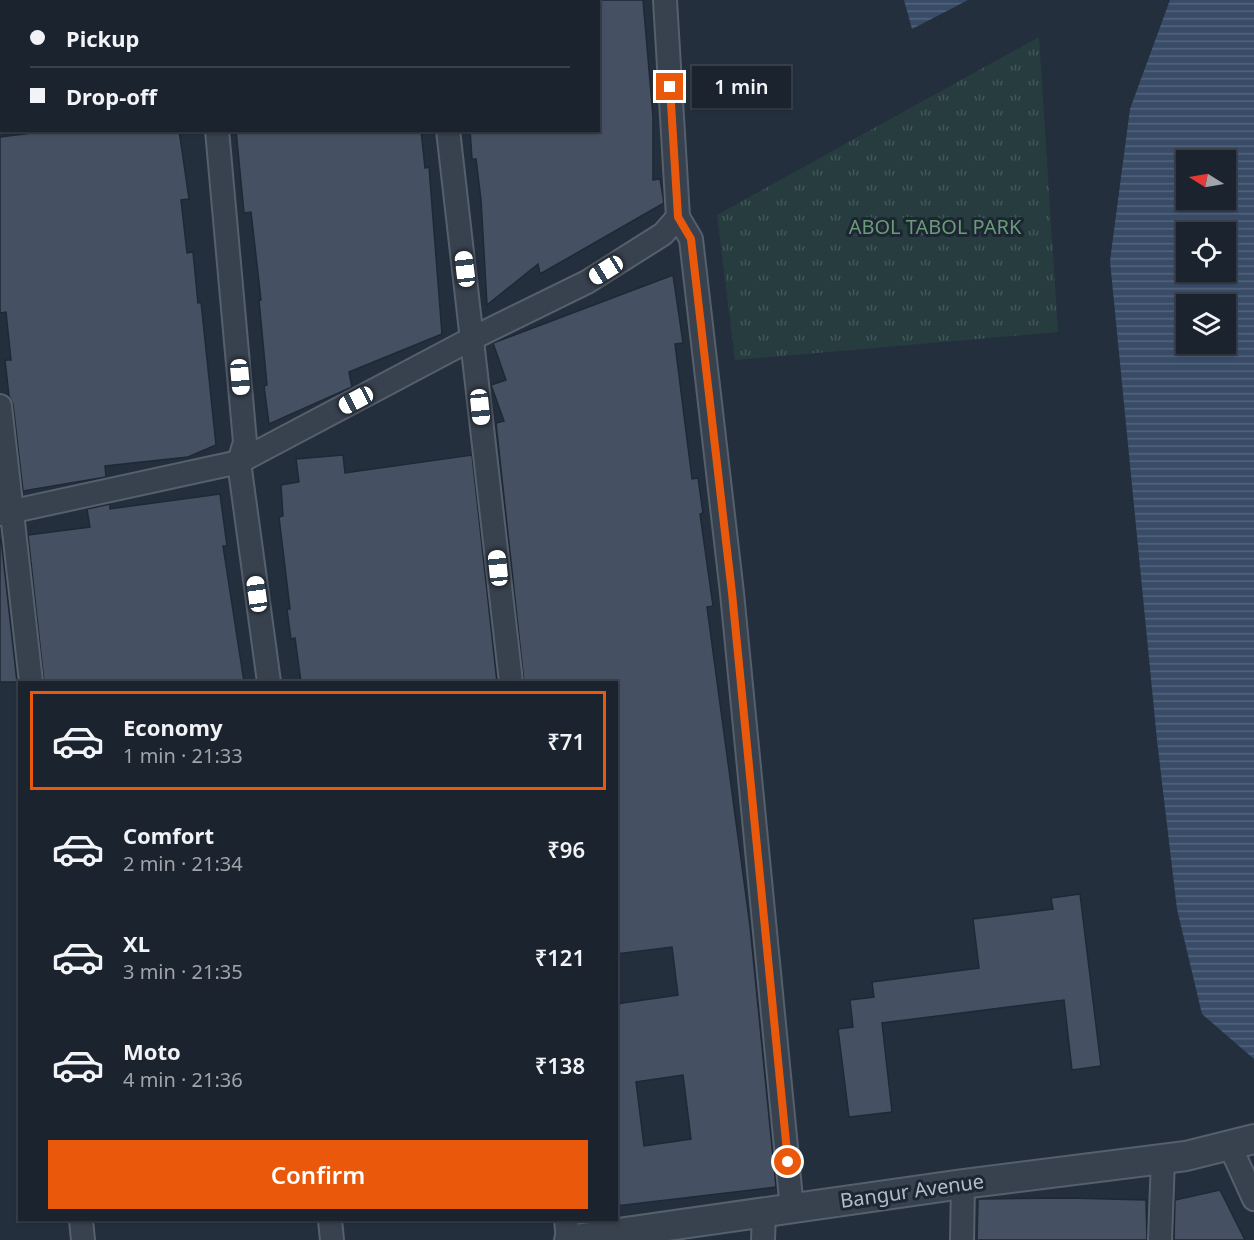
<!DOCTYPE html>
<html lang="en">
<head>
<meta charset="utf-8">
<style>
	:root { --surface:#1b232e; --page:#242b36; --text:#f1f3f6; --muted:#a0a4aa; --line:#39404a; --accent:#ea580c }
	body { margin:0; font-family:"Noto Sans",sans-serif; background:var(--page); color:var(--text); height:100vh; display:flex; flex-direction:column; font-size:22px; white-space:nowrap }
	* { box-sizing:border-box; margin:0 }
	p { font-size:20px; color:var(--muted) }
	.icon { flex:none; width:33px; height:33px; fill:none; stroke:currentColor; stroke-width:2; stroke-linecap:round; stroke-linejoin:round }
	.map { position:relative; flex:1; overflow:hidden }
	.side { position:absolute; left:18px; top:681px; width:600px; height:540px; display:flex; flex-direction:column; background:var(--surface); border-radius:0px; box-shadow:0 2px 4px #0004,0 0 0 2px var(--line) }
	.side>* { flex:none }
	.guide { position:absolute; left:0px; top:0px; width:600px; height:132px; box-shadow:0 2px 4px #0004,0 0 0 2px var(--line); display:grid; align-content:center; height:132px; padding:0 30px; background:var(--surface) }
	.needle { width:39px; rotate:281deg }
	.buttons { position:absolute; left:1176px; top:150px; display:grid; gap:12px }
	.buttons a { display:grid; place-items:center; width:60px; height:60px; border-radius:0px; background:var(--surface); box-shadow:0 2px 4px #0004,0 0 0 2px var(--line); font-size:30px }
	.end { position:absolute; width:27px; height:27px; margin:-14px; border:8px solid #ea580c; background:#fff; box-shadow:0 0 0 3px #fff }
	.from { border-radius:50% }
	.bubble { position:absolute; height:42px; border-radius:0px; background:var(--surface); box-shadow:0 2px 4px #0004,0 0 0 2px var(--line); font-size:20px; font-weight:600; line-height:42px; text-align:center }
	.car { position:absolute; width:18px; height:36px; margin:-18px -9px; border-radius:8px; box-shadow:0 0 4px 2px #0007; background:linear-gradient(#fff 24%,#345 0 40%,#fff 0 76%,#345 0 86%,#fff 0) }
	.guide b { display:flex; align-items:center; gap:21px; height:57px; font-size:22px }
	.guide b+b { border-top:2px solid var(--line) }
	.guide i { width:15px; height:15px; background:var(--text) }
	ul { padding:10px 0 0; list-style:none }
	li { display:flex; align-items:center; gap:18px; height:99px; margin:0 12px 9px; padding:0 18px; border:3px solid transparent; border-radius:0px }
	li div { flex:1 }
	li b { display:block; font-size:22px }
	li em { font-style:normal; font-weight:600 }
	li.on { border-color:var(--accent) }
	li>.icon { width:54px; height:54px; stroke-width:1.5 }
	.action { display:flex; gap:12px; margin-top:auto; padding:12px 30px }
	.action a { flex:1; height:69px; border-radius:0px; background:var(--accent); color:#fff; font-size:24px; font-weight:600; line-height:69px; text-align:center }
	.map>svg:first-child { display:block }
</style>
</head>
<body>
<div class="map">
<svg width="1254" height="1240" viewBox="0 0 1254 1240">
	<defs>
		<pattern id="park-tufts" width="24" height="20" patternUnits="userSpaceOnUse" patternTransform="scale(1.5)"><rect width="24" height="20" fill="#263c3f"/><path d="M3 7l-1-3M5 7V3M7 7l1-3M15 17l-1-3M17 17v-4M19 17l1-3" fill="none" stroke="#435659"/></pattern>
		<pattern id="water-rules" width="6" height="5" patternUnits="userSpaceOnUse" patternTransform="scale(1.5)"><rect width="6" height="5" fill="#394c67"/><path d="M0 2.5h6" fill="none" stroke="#53647b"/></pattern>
	</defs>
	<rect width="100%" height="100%" fill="#242f3e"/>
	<polygon fill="url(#park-tufts)" points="1039,37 1058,332 735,360 717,215"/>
	<g fill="url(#water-rules)" fill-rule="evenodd">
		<polygon points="904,0 968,0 912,29"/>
		<path d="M 1170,0 L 1254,0 L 1254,1059 L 1202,1014 L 1177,909 L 1157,740 L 1110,261 L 1130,109 ZM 1186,160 L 1226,160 L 1226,200 L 1186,200 ZM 1186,232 L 1226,232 L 1226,272 L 1186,272 ZM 1186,304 L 1226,304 L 1226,344 L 1186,344 Z"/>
	</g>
	<g fill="#455162" stroke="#1f2835" stroke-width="1.5" fill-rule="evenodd">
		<polygon points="598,0 643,0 653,117 653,180 660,179 664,203 540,274 538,264 487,305 481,200 476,159 472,159 470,130 598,130"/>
		<polygon points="55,130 179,130 189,199 181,200 187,253 193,252 198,303 201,302 216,445 188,457 105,466 106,477 23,491 13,404 9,396 5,360 11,360 6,312 0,313 0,137"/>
		<polygon points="236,130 421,130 425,168 429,167 442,334 349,372 352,387 269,424 264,386 267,385 259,300 261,300 251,212 244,213"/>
		<path d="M 673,275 L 683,343 L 675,344 L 692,479 L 698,478 L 703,513 L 700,514 L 713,606 L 707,607 L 750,926 L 776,1187 L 616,1206 L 616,1004 L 678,995 L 672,947 L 616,954 L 616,682 L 524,682 L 496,423 L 504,421 L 491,385 L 506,380 L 493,343 ZM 683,1075 L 691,1139 L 644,1146 L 636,1082 Z"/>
		<polygon points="343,455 345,473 472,455 497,682 411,682 411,680 301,682 295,638 291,639 287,609 290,609 279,517 283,516 281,485 299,482 296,459"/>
		<polygon points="220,494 227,546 223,546 244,682 44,682 28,535 90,527 87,509 110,504 110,509"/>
		<polygon points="0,539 1,539 17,682 0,682"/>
		<polygon points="1080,894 1101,1066 1072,1070 1064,1000 882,1023 892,1112 849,1117 838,1029 853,1027 850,1000 874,997 872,982 979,968 973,919 1053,909 1051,898"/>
		<polygon points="1220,1190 1245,1240 1174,1240 1175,1200"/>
		<polygon points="1068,1198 1146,1200 1147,1240 977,1240 978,1199"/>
	</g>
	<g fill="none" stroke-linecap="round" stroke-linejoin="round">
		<defs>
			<g id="minor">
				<polyline points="204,0 204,2"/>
				<polyline points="433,0 433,2"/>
				<polyline points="665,0 678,217"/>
				<polyline points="217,130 245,442 239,462 269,682"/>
				<polyline points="448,130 511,682"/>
				<polyline points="0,406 31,682"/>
				<polyline points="0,514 239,462 473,338 587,282 663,234 678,217 691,239 732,593 792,1209"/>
				<polyline points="1230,1146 1254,1199"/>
				<polyline points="81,1220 83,1240"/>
				<polyline points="330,1220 332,1240"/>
				<polyline points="566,1220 568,1240"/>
				<polyline points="763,1240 764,1213"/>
				<polyline points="962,1240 963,1184"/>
				<polyline points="1160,1240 1163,1159"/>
			</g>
			<polyline id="tertiary" points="569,1240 963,1184 1186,1156 1254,1139"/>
		</defs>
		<use href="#minor" stroke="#565f6c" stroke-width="26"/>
		<use href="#tertiary" stroke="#565f6c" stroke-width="32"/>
		<use href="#minor" stroke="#38414e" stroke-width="22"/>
		<use href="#tertiary" stroke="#38414e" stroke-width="28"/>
	</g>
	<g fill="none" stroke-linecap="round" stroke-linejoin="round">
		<polyline stroke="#ea580c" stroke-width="8" points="670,87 678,217 691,239 732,593 788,1162"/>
	</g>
	<g text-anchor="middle" stroke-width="6" stroke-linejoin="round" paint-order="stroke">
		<g font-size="20" fill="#6b9a76" stroke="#1d2633">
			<text x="935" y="234">ABOL TABOL PARK</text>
		</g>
		<g font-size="20" fill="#b4bcc9" stroke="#1d2633">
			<text transform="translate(912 1191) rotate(-8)" y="7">Bangur Avenue</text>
		</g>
	</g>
</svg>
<div class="buttons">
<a><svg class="needle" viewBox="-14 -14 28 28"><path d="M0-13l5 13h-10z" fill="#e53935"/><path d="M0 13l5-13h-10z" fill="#a0a4aa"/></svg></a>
<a><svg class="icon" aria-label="locate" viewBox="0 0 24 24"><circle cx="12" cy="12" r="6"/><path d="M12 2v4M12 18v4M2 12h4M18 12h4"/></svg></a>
<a><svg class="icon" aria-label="layers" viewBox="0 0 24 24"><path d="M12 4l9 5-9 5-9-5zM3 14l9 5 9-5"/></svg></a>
</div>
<i class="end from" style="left:788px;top:1162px"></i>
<i class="end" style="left:670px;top:87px"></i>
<div class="bubble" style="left:692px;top:66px;width:99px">1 min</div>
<i class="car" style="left:465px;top:269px;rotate:353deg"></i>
<i class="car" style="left:606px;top:270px;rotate:238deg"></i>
<i class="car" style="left:240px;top:377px;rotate:175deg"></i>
<i class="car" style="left:356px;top:400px;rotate:242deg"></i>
<i class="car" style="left:480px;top:407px;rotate:174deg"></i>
<i class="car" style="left:498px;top:568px;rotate:354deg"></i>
<i class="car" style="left:257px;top:594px;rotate:352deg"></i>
<div class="guide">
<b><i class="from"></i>Pickup</b>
<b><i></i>Drop-off</b>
</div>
<section class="side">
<ul>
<li class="on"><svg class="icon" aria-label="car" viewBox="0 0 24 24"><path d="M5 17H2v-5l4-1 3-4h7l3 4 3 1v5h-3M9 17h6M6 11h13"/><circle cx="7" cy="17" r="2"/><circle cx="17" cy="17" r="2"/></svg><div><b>Economy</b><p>1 min · 21:33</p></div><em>₹71</em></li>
<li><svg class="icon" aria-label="car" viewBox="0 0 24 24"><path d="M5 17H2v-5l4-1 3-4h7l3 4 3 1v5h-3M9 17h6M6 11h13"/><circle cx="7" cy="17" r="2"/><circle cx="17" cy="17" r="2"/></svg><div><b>Comfort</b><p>2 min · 21:34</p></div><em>₹96</em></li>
<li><svg class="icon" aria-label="car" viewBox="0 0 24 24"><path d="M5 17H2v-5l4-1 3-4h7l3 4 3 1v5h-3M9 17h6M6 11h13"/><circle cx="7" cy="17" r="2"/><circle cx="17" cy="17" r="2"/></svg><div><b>XL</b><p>3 min · 21:35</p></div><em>₹121</em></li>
<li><svg class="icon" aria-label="car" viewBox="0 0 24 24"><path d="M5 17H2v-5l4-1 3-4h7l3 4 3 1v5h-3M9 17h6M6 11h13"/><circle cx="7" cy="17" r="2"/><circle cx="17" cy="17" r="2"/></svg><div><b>Moto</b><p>4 min · 21:36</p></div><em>₹138</em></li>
</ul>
<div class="action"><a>Confirm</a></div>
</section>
</div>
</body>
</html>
